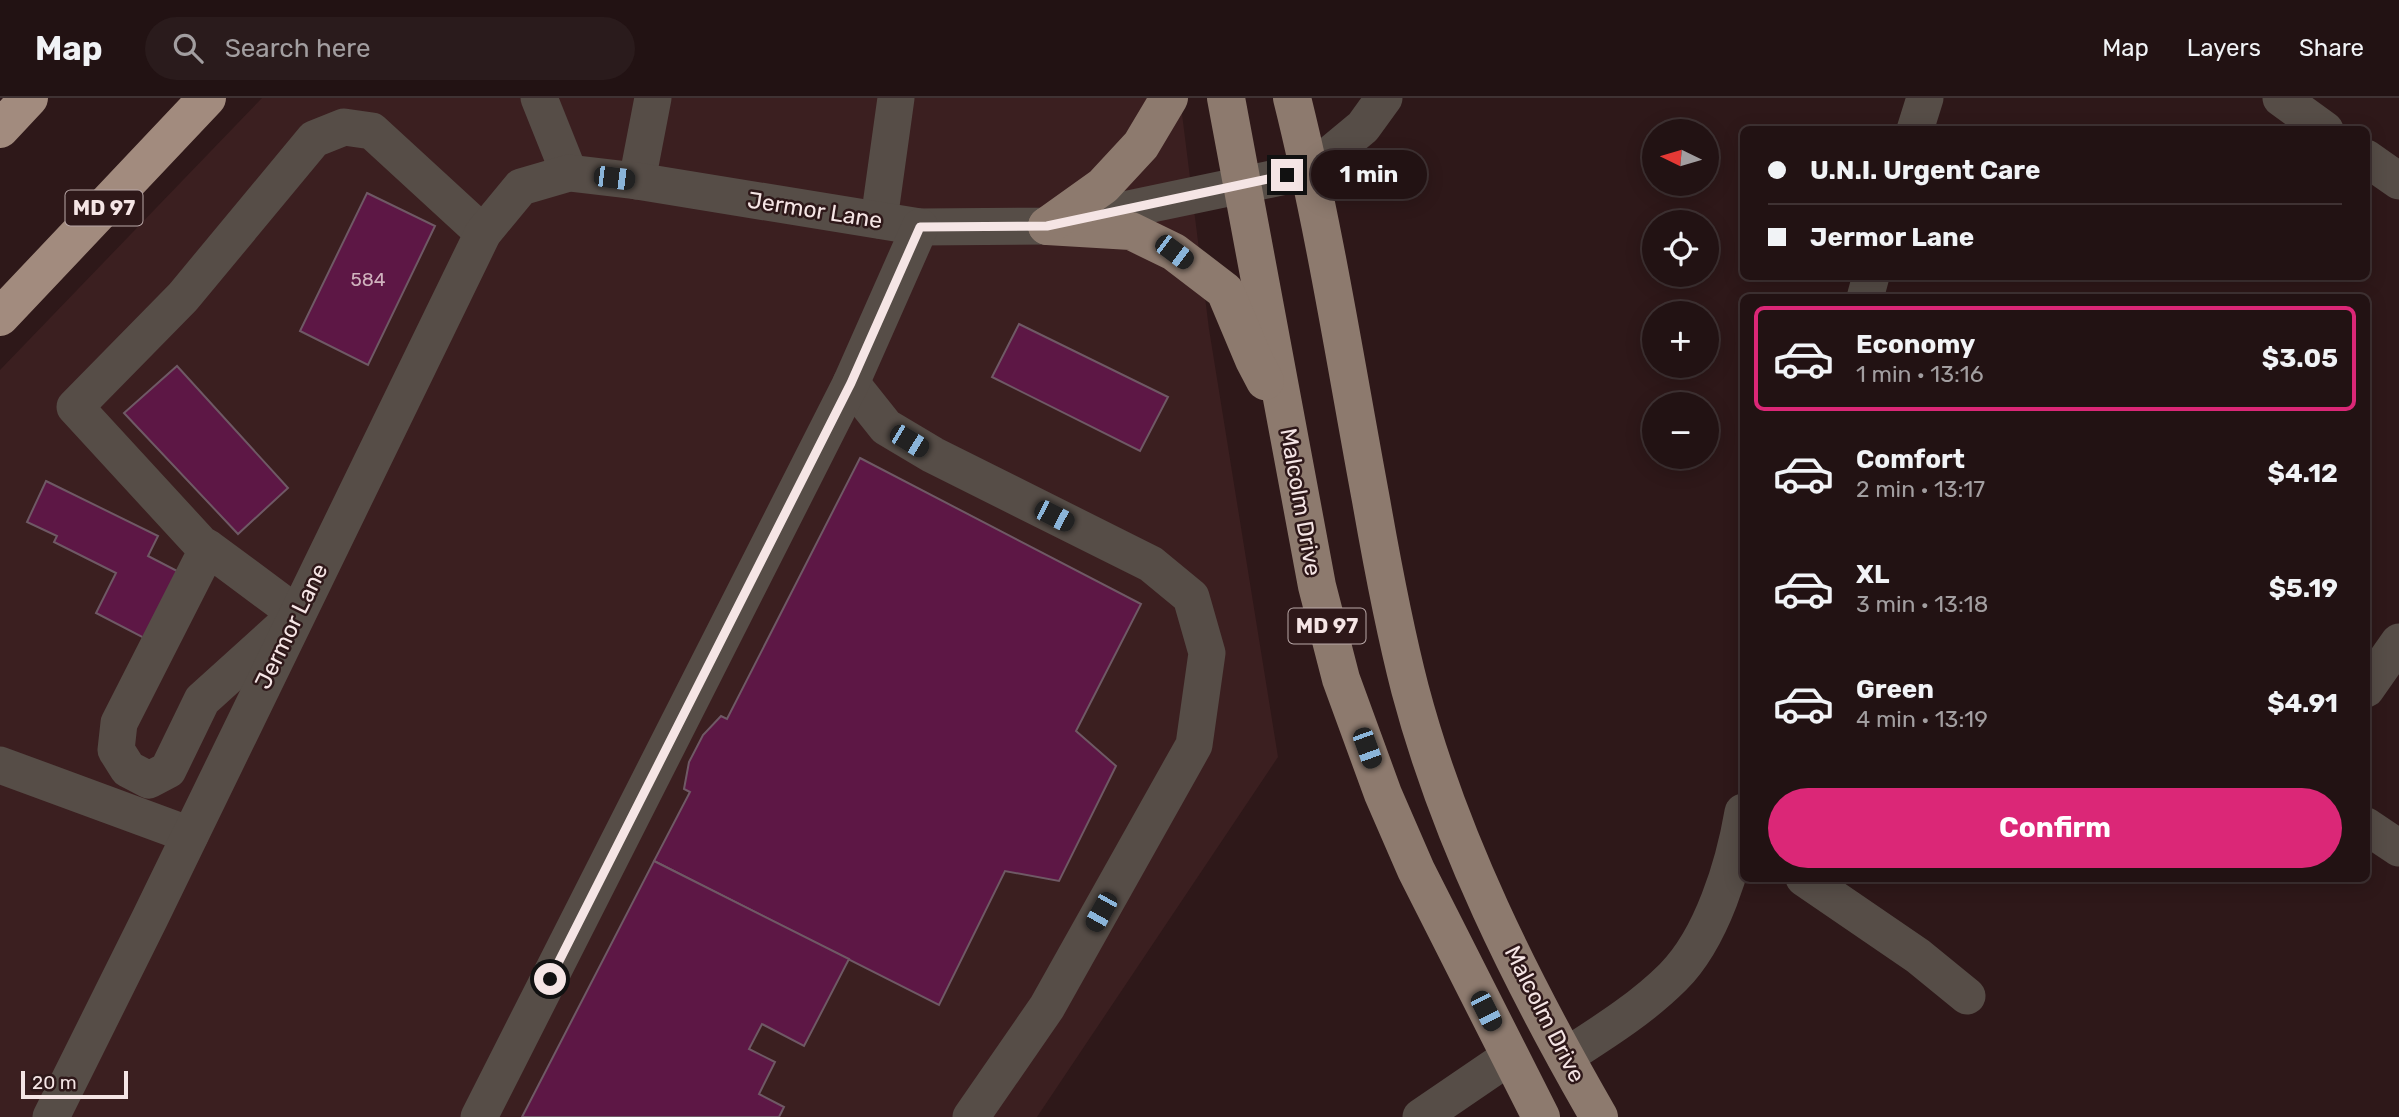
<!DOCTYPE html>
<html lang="en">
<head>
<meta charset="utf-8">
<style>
	:root { --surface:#221213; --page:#2a1b1c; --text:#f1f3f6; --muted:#a29ea0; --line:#3f3233; --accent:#db2777 }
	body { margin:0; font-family:Rubik,sans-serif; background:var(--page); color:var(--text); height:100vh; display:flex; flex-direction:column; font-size:26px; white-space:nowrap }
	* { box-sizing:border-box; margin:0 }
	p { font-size:23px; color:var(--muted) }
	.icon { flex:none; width:38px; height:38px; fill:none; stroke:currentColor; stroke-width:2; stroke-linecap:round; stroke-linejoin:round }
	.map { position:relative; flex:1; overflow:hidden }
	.drawer { position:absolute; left:1740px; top:196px; width:630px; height:588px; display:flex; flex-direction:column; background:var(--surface); border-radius:10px; box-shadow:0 4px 18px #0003,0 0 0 2px var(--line) }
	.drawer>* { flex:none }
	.hud { position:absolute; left:1740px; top:28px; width:630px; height:154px; border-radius:10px; box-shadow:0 4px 18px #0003,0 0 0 2px var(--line); display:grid; align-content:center; height:154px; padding:0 28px; background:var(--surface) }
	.needle { width:46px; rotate:275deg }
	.buttons { position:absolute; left:1642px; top:21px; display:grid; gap:14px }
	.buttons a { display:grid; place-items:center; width:77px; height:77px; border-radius:50%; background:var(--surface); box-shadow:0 4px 18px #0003,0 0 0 2px var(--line); font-size:35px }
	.scale { position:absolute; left:21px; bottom:18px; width:107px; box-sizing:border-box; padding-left:7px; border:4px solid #f5e5e5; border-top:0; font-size:19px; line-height:24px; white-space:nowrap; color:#f5e5e5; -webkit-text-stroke:5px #2e1819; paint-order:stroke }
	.end { position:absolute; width:32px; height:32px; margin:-16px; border:9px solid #f5e5e5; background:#111; box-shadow:0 0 0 4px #111 }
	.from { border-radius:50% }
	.bubble { position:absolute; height:49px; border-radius:24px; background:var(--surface); box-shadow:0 4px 18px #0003,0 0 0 2px var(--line); font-size:23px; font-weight:700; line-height:49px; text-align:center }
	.car { position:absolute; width:21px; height:42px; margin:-21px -10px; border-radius:9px; box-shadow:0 0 5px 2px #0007; background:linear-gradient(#222 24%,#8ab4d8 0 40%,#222 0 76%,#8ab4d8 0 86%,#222 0) }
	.hud b { display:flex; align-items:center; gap:24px; height:66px; font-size:26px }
	.hud b+b { border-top:2px solid var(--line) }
	.hud i { width:18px; height:18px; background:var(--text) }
	ul { padding:12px 0 0; list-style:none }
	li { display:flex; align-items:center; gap:21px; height:105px; margin:0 14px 10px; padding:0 14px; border:4px solid transparent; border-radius:10px }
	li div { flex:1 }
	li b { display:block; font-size:26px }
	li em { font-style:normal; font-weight:700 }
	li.active { border-color:var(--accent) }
	li>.icon { width:63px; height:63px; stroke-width:1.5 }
	.cta { display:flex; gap:14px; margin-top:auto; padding:14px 28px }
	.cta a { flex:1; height:80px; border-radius:42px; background:var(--accent); color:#fff; font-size:28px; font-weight:700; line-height:80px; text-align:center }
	header { display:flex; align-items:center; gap:42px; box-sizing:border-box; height:98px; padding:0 35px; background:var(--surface); border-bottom:2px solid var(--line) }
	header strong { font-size:33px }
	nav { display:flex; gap:38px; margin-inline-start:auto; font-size:24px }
	.search { width:490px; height:63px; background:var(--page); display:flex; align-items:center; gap:18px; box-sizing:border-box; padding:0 24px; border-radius:38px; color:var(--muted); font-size:26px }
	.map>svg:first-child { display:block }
</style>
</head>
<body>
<header>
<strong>Map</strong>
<div class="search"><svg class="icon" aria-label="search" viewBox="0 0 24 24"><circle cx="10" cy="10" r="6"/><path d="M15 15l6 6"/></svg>Search here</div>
<nav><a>Map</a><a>Layers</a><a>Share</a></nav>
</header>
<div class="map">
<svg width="2399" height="1019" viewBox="0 0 2399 1019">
	<rect width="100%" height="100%" fill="#2e1819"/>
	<polygon fill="#3b1f20" points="262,0 1180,0 1209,231 1278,659 1037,1019 0,1019 0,272"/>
	<g fill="#5d1745" stroke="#6f5965" stroke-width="2">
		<polygon points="367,95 435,128 368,267 300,233"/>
		<polygon points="1019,226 1168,299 1140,353 992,279"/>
		<polygon points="177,268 288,390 238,436 124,315"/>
		<polygon points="860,360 1141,506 1076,633 1116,668 1059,783 1005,773 939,907 654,763 690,694 684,691 689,664 703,637 721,618 727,621"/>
		<polygon points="46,383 158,438 148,458 179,474 146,541 96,515 116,475 54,444 57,438 27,424"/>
		<polygon points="654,763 849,861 804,948 762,926 749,951 775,964 759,996 784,1009 779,1019 522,1019"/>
	</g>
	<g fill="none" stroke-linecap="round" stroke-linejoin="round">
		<g stroke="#564d47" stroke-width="37">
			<polyline points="539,0 569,75"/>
			<polyline points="2281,0 2325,32"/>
			<polyline points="1915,32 1925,0"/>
			<polyline points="2366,60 2399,83"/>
			<polyline points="637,83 653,0"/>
			<polyline points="879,122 896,0"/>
			<polyline points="1865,200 1871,178"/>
			<polyline points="851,285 886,329 933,357 1151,466 1191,499 1207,555 1194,647 1047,909 971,1019"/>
			<polyline points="208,450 119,625 116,652 128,671 149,682 168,672 202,602 297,516 208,450 201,446 75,309 183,199 314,41 344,29 372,33 483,135"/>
			<polyline points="2366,591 2399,544"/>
			<polyline points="0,667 190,737"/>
			<polyline points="2366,728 2399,750"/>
			<polyline points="1804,780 1918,858 1967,898"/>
			<path d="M 1565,959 C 1602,935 1641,911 1673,879 C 1712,840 1734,767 1743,714"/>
			<polyline points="51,1019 150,820 483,135 521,89 569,75 637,83 920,129 1047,128 1310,73 1363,29 1384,0"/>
			<polyline points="479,1019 851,285 920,129"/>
			<polyline points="1421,1019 1509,959"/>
		</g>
		<g stroke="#8d7a6e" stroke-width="38">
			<polyline points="1226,0 1317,488 1341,581 1383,696 1416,772 1541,1019"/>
			<path d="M 1292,0 C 1325,132 1346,268 1371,402 C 1382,465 1394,529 1410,591 C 1450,742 1522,885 1599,1019"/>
			<polyline points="1047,128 1131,133 1174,154 1225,193 1254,262 1265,283"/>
			<polyline points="1047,128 1103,88 1141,47 1169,0"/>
		</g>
		<g stroke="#a28b7e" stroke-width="38">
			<polyline points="0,31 29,0"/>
			<polyline points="0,219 207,0"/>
		</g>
	</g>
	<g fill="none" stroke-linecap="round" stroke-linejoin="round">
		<polyline stroke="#f5e5e5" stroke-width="9" points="550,881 851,285 920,129 1047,128 1287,77"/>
	</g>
	<g text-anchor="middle" stroke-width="5" stroke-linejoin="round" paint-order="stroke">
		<g font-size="19" fill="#cfb2bd">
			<text x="368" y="188">584</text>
		</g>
		<g fill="#2e1819" stroke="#b9a8a8" stroke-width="2">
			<rect x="65.5" y="92.5" width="77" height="35" rx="5"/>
			<rect x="1288.5" y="510.5" width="77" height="35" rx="5"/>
		</g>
		<g font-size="21" font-weight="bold" fill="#f5e5e5">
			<text x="104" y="117">MD 97</text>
			<text x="1327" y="535">MD 97</text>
		</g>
		<g font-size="23" fill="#f5e5e5" stroke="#2e1819">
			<text transform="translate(815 112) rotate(9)" y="8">Jermor Lane</text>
			<text transform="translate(1301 404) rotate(80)" y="8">Malcolm Drive</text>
			<text transform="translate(291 528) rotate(-64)" y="8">Jermor Lane</text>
			<text transform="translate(1545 916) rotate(63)" y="8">Malcolm Drive</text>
		</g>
	</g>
</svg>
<div class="buttons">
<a><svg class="needle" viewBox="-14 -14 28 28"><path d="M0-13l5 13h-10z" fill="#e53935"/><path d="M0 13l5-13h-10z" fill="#a29ea0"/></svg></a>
<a><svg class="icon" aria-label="locate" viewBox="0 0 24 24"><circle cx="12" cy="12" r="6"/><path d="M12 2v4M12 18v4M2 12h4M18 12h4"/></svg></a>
<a>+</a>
<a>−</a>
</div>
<div class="scale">20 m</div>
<i class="end from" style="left:550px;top:881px"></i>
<i class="end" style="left:1287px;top:77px"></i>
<div class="bubble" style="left:1311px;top:52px;width:116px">1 min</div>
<i class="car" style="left:614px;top:80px;rotate:97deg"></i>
<i class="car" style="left:1174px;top:154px;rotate:127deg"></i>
<i class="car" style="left:909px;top:343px;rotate:121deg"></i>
<i class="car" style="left:1054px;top:418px;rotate:117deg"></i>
<i class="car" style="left:1367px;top:650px;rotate:160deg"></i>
<i class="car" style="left:1101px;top:814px;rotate:209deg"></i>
<i class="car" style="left:1486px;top:913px;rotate:153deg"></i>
<div class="hud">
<b><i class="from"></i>U.N.I. Urgent Care</b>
<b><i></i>Jermor Lane</b>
</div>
<section class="drawer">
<ul>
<li class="active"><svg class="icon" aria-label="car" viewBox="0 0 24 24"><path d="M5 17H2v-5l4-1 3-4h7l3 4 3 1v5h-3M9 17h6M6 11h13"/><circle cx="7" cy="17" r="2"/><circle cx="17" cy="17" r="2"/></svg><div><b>Economy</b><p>1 min · 13:16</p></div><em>$3.05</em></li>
<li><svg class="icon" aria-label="car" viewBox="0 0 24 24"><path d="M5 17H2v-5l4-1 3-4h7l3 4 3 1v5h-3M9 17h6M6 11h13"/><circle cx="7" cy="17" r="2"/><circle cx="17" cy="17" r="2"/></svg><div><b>Comfort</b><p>2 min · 13:17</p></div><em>$4.12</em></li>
<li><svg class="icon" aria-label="car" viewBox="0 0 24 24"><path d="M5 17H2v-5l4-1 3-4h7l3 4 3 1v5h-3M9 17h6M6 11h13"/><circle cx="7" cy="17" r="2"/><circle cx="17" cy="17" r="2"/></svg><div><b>XL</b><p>3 min · 13:18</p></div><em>$5.19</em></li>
<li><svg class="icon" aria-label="car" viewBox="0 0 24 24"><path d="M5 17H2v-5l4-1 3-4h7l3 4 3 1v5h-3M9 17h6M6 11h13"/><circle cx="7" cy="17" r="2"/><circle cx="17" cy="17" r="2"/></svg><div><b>Green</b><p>4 min · 13:19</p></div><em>$4.91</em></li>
</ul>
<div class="cta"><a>Confirm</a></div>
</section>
</div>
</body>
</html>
